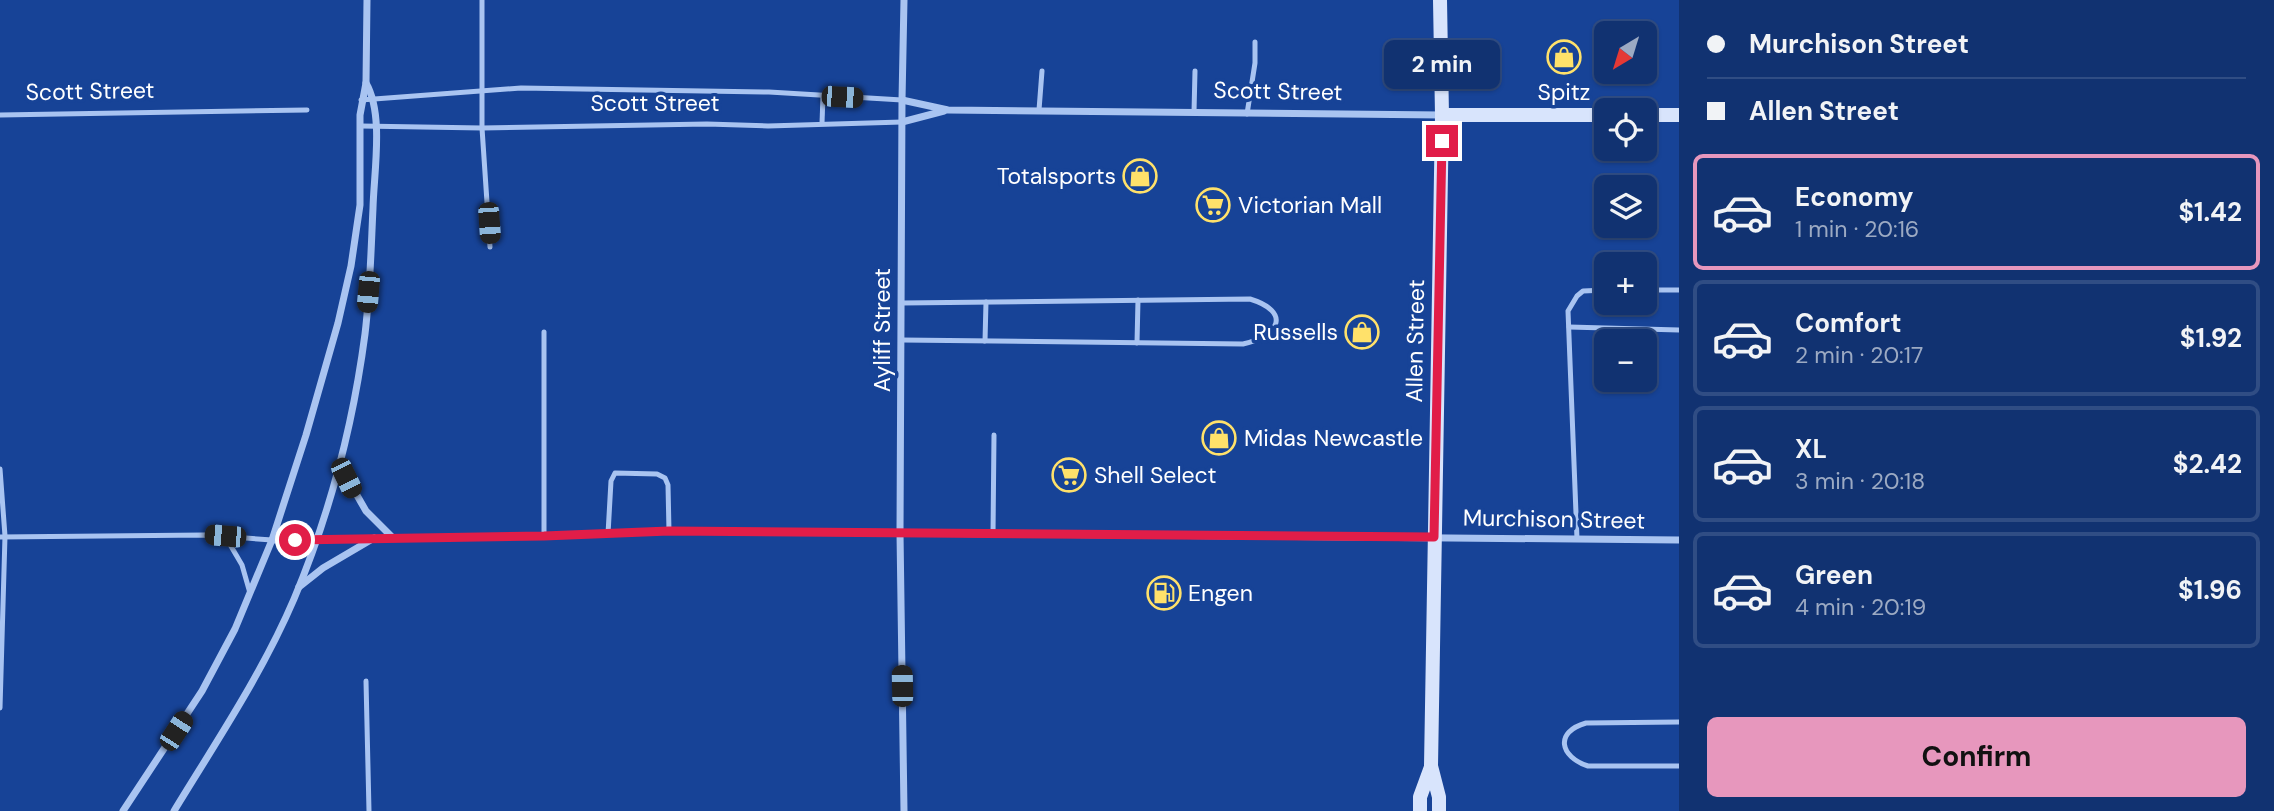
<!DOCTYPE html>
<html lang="en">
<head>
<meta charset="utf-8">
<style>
	:root { --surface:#113271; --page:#1a3a76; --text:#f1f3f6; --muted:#9caac3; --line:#304d84; --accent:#e797bd }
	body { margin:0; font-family:"DM Sans",sans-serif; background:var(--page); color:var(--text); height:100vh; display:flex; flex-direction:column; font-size:26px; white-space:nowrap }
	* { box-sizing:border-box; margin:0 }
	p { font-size:23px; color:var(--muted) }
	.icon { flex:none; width:38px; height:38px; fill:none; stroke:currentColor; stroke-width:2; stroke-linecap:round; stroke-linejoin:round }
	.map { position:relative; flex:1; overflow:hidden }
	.sheet { display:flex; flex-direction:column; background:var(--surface); width:595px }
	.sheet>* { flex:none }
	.guide { display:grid; align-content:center; height:154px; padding:0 28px; background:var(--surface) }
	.needle { width:46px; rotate:218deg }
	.buttons { position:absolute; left:1594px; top:21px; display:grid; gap:14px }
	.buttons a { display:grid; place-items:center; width:63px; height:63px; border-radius:10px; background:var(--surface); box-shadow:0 2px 5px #0004,0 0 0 2px var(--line); font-size:35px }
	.end { position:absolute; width:32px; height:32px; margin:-16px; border:9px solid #e11d48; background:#fff; box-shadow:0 0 0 4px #fff }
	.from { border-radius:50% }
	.bubble { position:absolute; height:49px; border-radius:10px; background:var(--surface); box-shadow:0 2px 5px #0004,0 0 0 2px var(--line); font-size:23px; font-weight:700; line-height:49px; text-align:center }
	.car { position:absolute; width:21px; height:42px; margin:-21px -10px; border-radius:9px; box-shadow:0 0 5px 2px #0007; background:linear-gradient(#222 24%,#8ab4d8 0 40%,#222 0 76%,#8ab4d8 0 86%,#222 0) }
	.guide b { display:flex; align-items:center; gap:24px; height:66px; font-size:26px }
	.guide b+b { border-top:2px solid var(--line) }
	.guide i { width:18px; height:18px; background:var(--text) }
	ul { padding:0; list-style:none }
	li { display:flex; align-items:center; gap:21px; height:116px; margin:0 14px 10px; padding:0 14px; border:4px solid var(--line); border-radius:10px }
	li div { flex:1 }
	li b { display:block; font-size:26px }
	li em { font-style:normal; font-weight:700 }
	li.on { border-color:var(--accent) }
	li>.icon { width:63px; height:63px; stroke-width:1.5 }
	.cta { display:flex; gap:14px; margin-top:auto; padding:14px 28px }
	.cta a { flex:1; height:80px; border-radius:10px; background:var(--accent); color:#111; font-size:28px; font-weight:700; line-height:80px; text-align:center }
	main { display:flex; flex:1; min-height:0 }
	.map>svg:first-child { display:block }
</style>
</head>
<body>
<main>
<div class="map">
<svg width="1679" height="811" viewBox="0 0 1679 811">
	<rect width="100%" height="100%" fill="#174397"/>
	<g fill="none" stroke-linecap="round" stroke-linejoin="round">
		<g stroke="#a9c4f1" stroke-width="5">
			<polyline points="482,0 482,128 490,247"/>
			<polyline points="361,100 521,88 769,92 902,100"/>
			<polyline points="1039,110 1042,71"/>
			<polyline points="1194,112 1195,71"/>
			<polyline points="1247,114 1255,63 1255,42"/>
			<polyline points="0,115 307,110"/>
			<polyline points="822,123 823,96"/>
			<polyline points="361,126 482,128 707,124 768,126 902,122"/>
			<polyline points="1645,290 1679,290"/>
			<polyline points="1569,327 1679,330"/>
			<polyline points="544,332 544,536"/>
			<path d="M 902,340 L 1243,344 C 1279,336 1292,312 1250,299 L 902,303"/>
			<polyline points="985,341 986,302"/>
			<polyline points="1137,343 1138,300"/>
			<polyline points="0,469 5,536 0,708"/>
			<polyline points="608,534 611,481 615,473 657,474 665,478 668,485 669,531"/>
			<polyline points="993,534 994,435"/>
			<polyline points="225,536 242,565 250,593"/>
			<polyline points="0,537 204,535 272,540"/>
			<polyline points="1577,539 1568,311 1577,296 1583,291 1606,290"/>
			<polyline points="366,681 369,811"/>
			<path d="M 1679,722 L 1586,723 C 1554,732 1560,757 1588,766 L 1679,766"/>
		</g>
		<g stroke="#a9c4f1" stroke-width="7">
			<polyline points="902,100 948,110 1442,115"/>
			<polyline points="902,122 944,111"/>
			<polyline points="339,464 366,511 393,538"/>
			<polyline points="272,540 544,536 669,531 1679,540"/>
			<polyline points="299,587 323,568 374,538"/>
			<polyline points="123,811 202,691 235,629 272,540 306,435 338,323 351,266 360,205 360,115 366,83 367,0"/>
			<path d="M 174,811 C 216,742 262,674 294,599 C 329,516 353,425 365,334 C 370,293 371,250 373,208 C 374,171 384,114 366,83"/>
			<polyline points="904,811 900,533 902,100 904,0"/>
		</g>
		<g stroke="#d8e4fc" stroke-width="14">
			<polyline points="1442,115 1606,115"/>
			<polyline points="1645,115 1679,115"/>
			<polyline points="1420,811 1420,797 1431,767"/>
			<polyline points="1439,811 1439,797 1431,766 1442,115 1440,0"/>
		</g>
	</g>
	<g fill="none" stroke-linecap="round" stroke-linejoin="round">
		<polyline stroke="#e11d48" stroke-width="9" points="295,540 544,536 669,531 1434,537 1442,141"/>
	</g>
	<defs>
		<symbol id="shop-ring" viewBox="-11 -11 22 22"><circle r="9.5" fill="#174397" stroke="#ffe16a" stroke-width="1.5"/><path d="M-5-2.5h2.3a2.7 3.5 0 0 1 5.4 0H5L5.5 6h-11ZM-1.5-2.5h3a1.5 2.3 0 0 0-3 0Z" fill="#ffe16a"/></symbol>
		<symbol id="supermarket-ring" viewBox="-11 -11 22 22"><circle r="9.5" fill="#174397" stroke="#ffe16a" stroke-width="1.5"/><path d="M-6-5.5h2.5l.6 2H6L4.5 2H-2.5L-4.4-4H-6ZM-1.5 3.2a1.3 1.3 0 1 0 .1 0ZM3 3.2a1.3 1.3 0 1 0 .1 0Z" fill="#ffe16a"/></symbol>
		<symbol id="fuel-ring" viewBox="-11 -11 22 22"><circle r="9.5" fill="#174397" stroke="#ffe16a" stroke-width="1.5"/><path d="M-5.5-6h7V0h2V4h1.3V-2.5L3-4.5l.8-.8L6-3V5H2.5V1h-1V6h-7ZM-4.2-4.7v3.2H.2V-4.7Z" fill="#ffe16a"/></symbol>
	</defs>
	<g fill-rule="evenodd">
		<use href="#shop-ring" x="1545" y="38" width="38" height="38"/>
		<use href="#shop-ring" x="1121" y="157" width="38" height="38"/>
		<use href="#supermarket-ring" x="1194" y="186" width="38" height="38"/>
		<use href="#shop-ring" x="1343" y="313" width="38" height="38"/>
		<use href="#shop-ring" x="1200" y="419" width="38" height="38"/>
		<use href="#supermarket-ring" x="1050" y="456" width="38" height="38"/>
		<use href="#fuel-ring" x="1145" y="574" width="38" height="38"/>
	</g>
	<g text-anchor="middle" stroke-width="7" stroke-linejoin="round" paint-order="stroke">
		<g font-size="23" fill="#fff" stroke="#174397">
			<text transform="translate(90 91) rotate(-1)" y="8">Scott Street</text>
			<text transform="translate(1278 91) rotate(1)" y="8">Scott Street</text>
			<text x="655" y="111">Scott Street</text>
			<text transform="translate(882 330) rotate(-90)" y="8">Ayliff Street</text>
			<text transform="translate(1415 341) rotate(-89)" y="8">Allen Street</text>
			<text transform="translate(1554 519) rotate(1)" y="8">Murchison Street</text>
		</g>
		<g font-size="23" fill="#fff" stroke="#174397" text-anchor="start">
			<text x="1564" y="100" text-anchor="middle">Spitz</text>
			<text x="1116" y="184" text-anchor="end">Totalsports</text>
			<text x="1238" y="213">Victorian Mall</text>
			<text x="1338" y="340" text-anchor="end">Russells</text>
			<text x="1244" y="446">Midas Newcastle</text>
			<text x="1094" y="483">Shell Select</text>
			<text x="1188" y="601">Engen</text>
		</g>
	</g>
</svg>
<div class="buttons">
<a><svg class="needle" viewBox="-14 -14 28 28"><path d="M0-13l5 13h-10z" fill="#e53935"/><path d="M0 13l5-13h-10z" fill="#9caac3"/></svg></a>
<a><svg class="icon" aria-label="locate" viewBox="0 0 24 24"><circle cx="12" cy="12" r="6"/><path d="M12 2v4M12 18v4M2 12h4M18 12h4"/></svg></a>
<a><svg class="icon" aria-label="layers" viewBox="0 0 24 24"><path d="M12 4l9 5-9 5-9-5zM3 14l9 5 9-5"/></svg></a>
<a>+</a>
<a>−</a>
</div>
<i class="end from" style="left:295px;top:540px"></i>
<i class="end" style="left:1442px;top:141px"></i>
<div class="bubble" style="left:1384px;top:40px;width:116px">2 min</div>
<i class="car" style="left:842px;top:97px;rotate:93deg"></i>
<i class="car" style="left:489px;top:223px;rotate:176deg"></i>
<i class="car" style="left:368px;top:292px;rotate:185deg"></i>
<i class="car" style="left:346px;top:478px;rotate:154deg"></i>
<i class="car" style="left:225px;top:536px;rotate:275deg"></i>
<i class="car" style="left:902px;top:686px;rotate:359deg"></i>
<i class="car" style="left:176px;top:731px;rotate:33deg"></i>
</div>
<section class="sheet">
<div class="guide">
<b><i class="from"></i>Murchison Street</b>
<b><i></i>Allen Street</b>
</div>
<ul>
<li class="on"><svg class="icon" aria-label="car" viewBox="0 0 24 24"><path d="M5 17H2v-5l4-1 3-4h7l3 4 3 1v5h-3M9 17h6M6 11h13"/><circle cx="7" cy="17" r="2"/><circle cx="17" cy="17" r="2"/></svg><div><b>Economy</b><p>1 min · 20:16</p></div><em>$1.42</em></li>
<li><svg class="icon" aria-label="car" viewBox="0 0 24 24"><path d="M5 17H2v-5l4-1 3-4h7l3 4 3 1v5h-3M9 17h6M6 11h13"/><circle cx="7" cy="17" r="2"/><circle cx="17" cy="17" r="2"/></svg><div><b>Comfort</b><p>2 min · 20:17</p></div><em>$1.92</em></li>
<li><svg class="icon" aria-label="car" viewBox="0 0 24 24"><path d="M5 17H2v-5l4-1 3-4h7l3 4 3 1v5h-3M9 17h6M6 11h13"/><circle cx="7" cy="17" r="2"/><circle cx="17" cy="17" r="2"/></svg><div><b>XL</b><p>3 min · 20:18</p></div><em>$2.42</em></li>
<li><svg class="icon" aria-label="car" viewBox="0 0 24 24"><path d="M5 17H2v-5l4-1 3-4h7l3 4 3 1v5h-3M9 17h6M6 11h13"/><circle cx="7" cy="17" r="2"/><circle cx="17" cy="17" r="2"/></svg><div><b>Green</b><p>4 min · 20:19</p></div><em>$1.96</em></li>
</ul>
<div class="cta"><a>Confirm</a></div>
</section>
</main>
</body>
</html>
